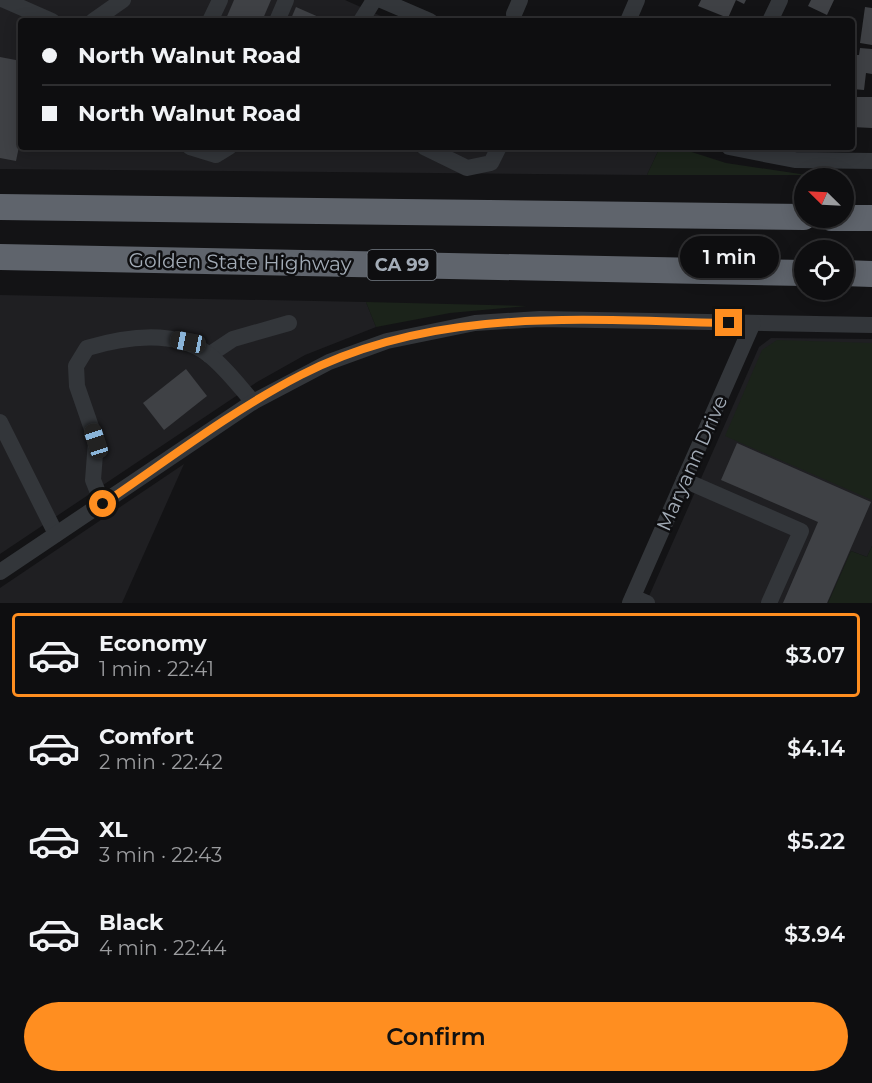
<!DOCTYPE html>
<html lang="en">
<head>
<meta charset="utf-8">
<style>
	:root { --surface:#0e0e10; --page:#1c1c1e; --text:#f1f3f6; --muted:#9b9c9f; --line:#2e2e30; --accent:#ff8e20 }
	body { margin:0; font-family:Montserrat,sans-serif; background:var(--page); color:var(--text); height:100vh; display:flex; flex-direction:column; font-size:22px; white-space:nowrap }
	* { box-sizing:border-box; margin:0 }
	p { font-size:20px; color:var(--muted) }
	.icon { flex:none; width:33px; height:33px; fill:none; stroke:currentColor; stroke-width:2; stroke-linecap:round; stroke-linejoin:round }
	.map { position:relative; height:603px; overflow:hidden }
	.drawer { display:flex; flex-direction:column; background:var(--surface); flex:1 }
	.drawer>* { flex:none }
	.guide { position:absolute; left:18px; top:18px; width:837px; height:132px; border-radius:6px; box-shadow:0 3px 15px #0003,0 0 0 2px var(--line); display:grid; align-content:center; height:132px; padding:0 24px; background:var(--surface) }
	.needle { width:39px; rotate:294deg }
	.controls { position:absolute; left:794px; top:168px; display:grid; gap:12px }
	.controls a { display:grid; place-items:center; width:60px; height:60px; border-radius:50%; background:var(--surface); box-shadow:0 3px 15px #0003,0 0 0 2px var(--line); font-size:30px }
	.end { position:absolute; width:27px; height:27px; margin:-14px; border:8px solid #ff8e20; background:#111; box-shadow:0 0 0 3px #111 }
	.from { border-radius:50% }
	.bubble { position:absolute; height:42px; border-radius:21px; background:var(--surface); box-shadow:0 3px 15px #0003,0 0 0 2px var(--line); font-size:20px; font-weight:600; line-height:42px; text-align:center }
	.car { position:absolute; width:18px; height:36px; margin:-18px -9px; border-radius:8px; box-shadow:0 0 4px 2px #0007; background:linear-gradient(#222 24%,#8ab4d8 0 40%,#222 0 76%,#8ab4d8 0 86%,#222 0) }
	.guide b { display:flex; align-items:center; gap:21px; height:57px; font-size:22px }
	.guide b+b { border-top:2px solid var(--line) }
	.guide i { width:15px; height:15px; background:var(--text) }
	ul { padding:10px 0 0; list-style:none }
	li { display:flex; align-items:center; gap:18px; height:84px; margin:0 12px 9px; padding:0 12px; border:3px solid transparent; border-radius:6px }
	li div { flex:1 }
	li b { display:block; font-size:22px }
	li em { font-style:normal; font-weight:600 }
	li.selected { border-color:var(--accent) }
	li>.icon { width:54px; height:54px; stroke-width:1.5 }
	.primary-button { display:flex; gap:12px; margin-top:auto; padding:12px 24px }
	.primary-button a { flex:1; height:69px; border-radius:36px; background:var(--accent); color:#111; font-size:24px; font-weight:600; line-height:69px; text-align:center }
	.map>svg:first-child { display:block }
</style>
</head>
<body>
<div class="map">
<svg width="872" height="603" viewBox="0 0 872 603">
	<rect width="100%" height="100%" fill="#131315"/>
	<g fill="#1f1f22">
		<polygon points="0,0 345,0 392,21 21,21 21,147 660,147 647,175 0,169"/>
		<polygon points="0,295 366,302 376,327 305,355 257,382 0,554"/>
		<polygon points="771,338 872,339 872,546 867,557 851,551 828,603 646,603 759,347"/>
		<polygon points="184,464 122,603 0,603 0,588"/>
	</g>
	<g fill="#1b231a">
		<polygon points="660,147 676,147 726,163 807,175 647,175"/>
		<polygon points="366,302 527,306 450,313 376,327"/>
		<polygon points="777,340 872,343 872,500 725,436 762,350"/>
		<polygon points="872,546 872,603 828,603 851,551 867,557"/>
	</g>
	<g fill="#3f4145">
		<polygon points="234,0 271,0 262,21 225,21"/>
		<polygon points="701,0 746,0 744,4 736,0 728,18 698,6"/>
		<polygon points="811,0 834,0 827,15 808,6"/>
		<polygon points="296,7 321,18 319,21 290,21"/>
		<polygon points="865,7 872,8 872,45 860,43"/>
		<polygon points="860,48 872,49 872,74 866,73 864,90 852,89 852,55 859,55"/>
		<polygon points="0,57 21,61 21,137 16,161 0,158"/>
		<polygon points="852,97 872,97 872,128 852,127"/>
		<polygon points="186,369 207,396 164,430 143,403"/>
		<polygon points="737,443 871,502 827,603 783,603 818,522 721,480"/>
	</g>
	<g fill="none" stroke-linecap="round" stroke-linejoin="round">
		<g stroke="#33363a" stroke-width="16">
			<polyline points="4,0 52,21"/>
			<polyline points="381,0 430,21"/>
			<polyline points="514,14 520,0"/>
			<polyline points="93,21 123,0"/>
			<polyline points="210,21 220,0"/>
			<polyline points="277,21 286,0"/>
			<polyline points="361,21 374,0"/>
			<polyline points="628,21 637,0"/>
			<polyline points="770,21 780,0"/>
			<polyline points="190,147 216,155 229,147"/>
			<polyline points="424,147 467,168 491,163 499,147"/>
			<polyline points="729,147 795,160 872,161"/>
			<polyline points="209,355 233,339 289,323"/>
			<polyline points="0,422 56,534"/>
			<polyline points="684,480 801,531 769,603"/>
			<path d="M 103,505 L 93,480 L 96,441 L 77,386 L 76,366 L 87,348 C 124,337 175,329 208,354 C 225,367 239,386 253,402"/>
			<polyline points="0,572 253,402 329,362 387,341 475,323 540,319 872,325"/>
			<polyline points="633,597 647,603"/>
			<polyline points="630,603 753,323"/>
		</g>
		<g stroke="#5f646c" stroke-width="26">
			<polyline points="0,207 804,217"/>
			<polyline points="831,218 872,218"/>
			<polyline points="0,257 804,273"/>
			<polyline points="843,273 872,274"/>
		</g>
	</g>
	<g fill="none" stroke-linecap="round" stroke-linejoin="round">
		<path stroke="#ff8e20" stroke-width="8" d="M 103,504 C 168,460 231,411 301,375 C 435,306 584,320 729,323"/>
	</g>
	<g text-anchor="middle" stroke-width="5" stroke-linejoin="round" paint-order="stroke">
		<rect fill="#0e0e10" stroke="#767d85" stroke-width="1.5" x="367.5" y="250" width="69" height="30" rx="4.5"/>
		<g font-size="18" font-weight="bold" fill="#a3acb7">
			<text x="402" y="271">CA 99</text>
		</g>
		<g font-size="20" fill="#a3acb7" stroke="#0e0e10">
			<text transform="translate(240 262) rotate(1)" y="7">Golden State Highway</text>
			<text transform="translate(692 463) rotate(-66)" y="7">Maryann Drive</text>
		</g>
	</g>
</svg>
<div class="controls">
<a><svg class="needle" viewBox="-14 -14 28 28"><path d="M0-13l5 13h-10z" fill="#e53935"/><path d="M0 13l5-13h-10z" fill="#9b9c9f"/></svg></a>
<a><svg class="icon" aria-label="locate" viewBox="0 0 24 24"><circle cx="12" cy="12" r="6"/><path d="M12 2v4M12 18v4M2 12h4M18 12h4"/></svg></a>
</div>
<i class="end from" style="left:103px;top:504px"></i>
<i class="end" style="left:729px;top:323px"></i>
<div class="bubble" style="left:680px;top:236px;width:99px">1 min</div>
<i class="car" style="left:188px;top:342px;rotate:281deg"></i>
<i class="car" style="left:96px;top:441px;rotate:342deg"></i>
<div class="guide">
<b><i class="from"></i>North Walnut Road</b>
<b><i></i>North Walnut Road</b>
</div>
</div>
<section class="drawer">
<ul>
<li class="selected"><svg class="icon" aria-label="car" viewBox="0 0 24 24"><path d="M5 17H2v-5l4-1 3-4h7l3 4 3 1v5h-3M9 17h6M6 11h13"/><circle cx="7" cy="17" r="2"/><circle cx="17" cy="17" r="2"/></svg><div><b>Economy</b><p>1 min · 22:41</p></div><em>$3.07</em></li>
<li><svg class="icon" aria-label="car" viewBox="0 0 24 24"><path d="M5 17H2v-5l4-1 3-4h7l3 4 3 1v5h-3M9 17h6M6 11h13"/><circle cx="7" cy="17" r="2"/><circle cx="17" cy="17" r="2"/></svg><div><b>Comfort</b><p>2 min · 22:42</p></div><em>$4.14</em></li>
<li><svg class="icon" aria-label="car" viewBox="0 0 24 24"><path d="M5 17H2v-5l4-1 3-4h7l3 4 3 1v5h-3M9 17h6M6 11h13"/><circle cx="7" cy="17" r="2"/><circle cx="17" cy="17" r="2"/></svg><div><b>XL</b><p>3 min · 22:43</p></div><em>$5.22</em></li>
<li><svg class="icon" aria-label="car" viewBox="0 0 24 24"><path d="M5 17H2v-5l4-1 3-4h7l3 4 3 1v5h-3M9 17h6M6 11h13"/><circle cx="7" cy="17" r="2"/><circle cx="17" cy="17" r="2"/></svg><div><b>Black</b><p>4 min · 22:44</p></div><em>$3.94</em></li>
</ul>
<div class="primary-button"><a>Confirm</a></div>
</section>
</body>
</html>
